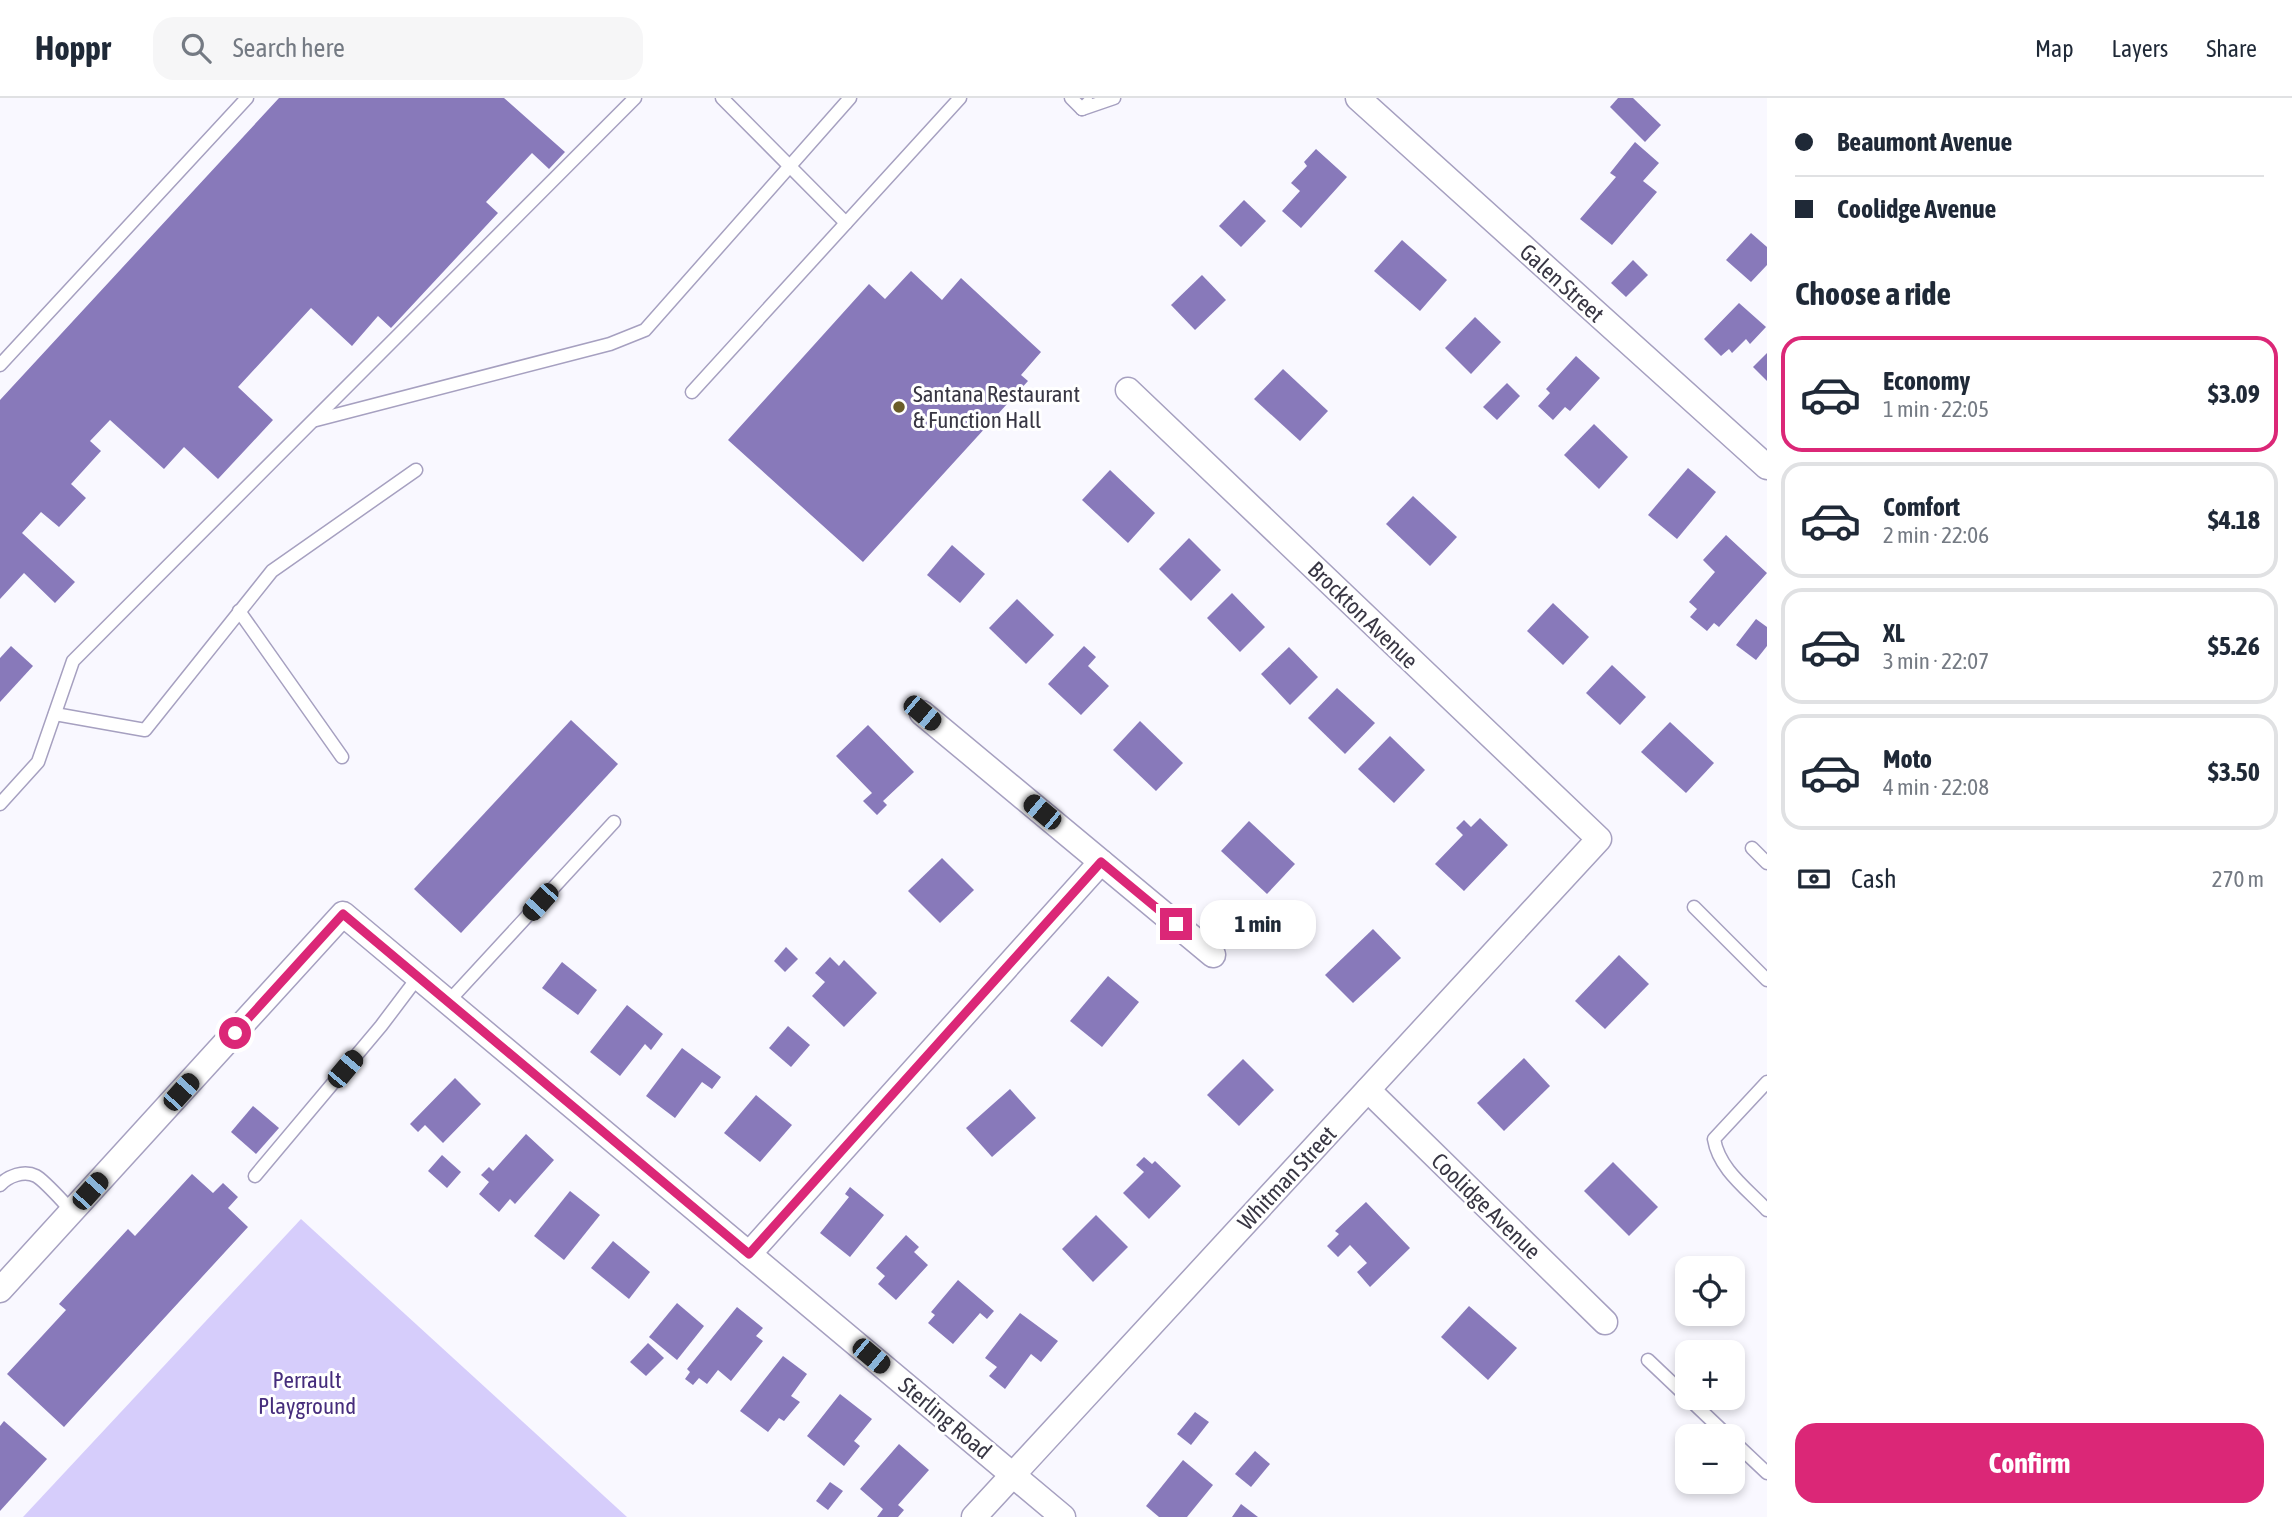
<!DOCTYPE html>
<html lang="en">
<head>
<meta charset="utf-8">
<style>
	:root { --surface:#fff; --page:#f6f6f7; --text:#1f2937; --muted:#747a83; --line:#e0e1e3; --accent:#db2777 }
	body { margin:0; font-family:"Asap Condensed",sans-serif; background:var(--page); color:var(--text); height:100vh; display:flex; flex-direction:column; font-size:26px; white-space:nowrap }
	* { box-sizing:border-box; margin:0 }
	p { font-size:23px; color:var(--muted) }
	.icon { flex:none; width:38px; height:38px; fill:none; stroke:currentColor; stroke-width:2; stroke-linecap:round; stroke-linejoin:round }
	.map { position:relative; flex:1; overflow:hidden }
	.details { display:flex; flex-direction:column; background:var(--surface); width:525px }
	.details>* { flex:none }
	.top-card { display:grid; align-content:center; height:154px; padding:0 28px; background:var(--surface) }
	.buttons { position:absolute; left:1675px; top:1158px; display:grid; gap:14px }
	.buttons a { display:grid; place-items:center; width:70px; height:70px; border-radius:14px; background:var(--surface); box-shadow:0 4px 10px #0003; font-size:35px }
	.end { position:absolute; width:32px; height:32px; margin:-16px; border:9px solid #db2777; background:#fff; box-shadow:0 0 0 4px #fff }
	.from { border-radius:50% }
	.bubble { position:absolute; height:49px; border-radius:21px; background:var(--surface); box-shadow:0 4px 10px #0003; font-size:23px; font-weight:700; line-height:49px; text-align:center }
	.car { position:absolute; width:21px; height:42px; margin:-21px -10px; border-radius:9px; box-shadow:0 0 5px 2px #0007; background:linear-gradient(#222 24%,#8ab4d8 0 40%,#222 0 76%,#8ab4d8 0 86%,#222 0) }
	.top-card b { display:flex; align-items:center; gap:24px; height:66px; font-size:26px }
	.top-card b+b { border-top:2px solid var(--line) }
	.top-card i { width:18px; height:18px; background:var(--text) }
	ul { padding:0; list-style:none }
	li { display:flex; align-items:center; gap:21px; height:116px; margin:0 14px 10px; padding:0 14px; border:4px solid var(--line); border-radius:21px }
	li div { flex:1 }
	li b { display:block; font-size:26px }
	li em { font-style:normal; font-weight:700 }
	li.current { border-color:var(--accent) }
	li>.icon { width:63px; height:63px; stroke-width:1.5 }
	h2 { padding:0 28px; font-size:32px; line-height:84px }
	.pay { display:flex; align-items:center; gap:18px; height:77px; padding:0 28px; font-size:26px }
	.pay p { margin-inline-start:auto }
	.primary-button { display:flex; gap:14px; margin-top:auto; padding:14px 28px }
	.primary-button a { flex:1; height:80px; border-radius:21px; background:var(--accent); color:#fff; font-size:28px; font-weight:700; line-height:80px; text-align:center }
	header { display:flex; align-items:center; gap:42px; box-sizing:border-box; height:98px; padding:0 35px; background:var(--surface); border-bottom:2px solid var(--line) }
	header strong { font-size:33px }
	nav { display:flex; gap:38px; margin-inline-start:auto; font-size:24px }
	.search { width:490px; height:63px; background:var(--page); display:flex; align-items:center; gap:18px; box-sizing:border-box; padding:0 24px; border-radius:21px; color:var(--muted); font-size:26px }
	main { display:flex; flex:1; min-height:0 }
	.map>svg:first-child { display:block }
</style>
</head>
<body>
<header>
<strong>Hoppr</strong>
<div class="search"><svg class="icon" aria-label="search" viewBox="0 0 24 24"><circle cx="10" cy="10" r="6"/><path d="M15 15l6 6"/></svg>Search here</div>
<nav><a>Map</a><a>Layers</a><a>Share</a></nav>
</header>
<main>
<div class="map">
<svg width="1767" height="1419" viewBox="0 0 1767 1419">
	<rect width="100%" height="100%" fill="#f9f8ff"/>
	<polygon fill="#d6cdfb" points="301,1121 627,1419 23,1419"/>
	<g fill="#8879ba">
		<polygon points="279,0 504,0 565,54 549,71 532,55 486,104 498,115 391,230 378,218 352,248 311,210 238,289 273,322 218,381 184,349 164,371 110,322 90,343 101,353 71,386 86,400 59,429 41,414 22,435 75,484 55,505 24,475 0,501 0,302"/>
		<polygon points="1618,0 1633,0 1661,27 1645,44 1610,9"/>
		<polygon points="1635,44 1659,65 1643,83 1657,94 1612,147 1580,121 1616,79 1610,75"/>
		<polygon points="1316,51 1347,79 1301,130 1282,113 1300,93 1291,85 1307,68 1304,64"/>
		<polygon points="1244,102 1266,123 1241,149 1219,128"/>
		<polygon points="1751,135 1767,149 1767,167 1751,184 1726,162"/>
		<polygon points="1402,142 1447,182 1420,213 1374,173"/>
		<polygon points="1633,162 1648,177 1626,199 1611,185"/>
		<polygon points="911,173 942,202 961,180 1041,254 1021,277 1028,283 863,464 728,342 869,186 885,201"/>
		<polygon points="1202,177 1226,202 1195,232 1171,207"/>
		<polygon points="1739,205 1766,229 1750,246 1746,241 1732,255 1729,251 1721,258 1704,241"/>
		<polygon points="1475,219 1501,244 1471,276 1445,250"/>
		<polygon points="1767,255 1767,283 1753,269"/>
		<polygon points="1576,258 1600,280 1570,313 1565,309 1553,322 1538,308 1550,295 1546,291"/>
		<polygon points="1283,271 1328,313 1300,343 1254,301"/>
		<polygon points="1507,285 1520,298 1497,322 1483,309"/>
		<polygon points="1594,326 1628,359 1599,391 1564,357"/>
		<polygon points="1688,370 1716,394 1677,441 1648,417"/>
		<polygon points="1110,372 1155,415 1128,445 1082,402"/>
		<polygon points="1413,398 1457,439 1430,468 1386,426"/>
		<polygon points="1726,437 1767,475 1719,529 1714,525 1707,533 1690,519 1697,511 1689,504 1715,474 1703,462"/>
		<polygon points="1189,440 1221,472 1191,503 1159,471"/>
		<polygon points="952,447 985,476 960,505 927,477"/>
		<polygon points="1232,495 1265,529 1240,554 1207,520"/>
		<polygon points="1017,501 1054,537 1026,566 989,530"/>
		<polygon points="1553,505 1589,539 1563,567 1527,533"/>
		<polygon points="1756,521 1767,529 1767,548 1756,562 1736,547"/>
		<polygon points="11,548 33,568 0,604 0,560"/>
		<polygon points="1084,548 1096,559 1088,568 1109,588 1081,617 1048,586"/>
		<polygon points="1289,549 1318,579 1290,607 1261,576"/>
		<polygon points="1612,567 1646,599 1620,627 1586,595"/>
		<polygon points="1337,590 1375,625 1345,656 1308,620"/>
		<polygon points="571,622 618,666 461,835 414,791"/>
		<polygon points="1140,623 1183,665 1156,693 1113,652"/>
		<polygon points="1670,624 1714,665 1686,695 1641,654"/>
		<polygon points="868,627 914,674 883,703 887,707 877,717 863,703 872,695 836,658"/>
		<polygon points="1390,638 1425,672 1394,705 1358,671"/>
		<polygon points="1480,720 1508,747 1464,793 1435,766 1463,737 1456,730 1464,722 1471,729"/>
		<polygon points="1249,723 1295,766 1267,796 1221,753"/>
		<polygon points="942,760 974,792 940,825 908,793"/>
		<polygon points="1373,831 1401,860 1353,905 1325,877"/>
		<polygon points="786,849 798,861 785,874 774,863"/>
		<polygon points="1619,857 1649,886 1605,931 1575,903"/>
		<polygon points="830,859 839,868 844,862 877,895 844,929 812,898 825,884 815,875"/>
		<polygon points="562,864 597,892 578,917 542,890"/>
		<polygon points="1108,878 1139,904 1102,949 1070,923"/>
		<polygon points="627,907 663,936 651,952 645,946 620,978 590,954"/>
		<polygon points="788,928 810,947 791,969 769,950"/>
		<polygon points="682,950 721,979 712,991 702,984 675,1020 646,998"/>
		<polygon points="1524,960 1550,988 1504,1033 1477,1005"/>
		<polygon points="1243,961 1274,992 1239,1028 1207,997"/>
		<polygon points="455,980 481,1006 443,1045 425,1027 418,1034 410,1026"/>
		<polygon points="1010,991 1036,1020 992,1059 966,1030"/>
		<polygon points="756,997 792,1027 760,1064 724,1035"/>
		<polygon points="253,1008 279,1030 256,1056 231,1034"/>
		<polygon points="526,1036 554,1062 515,1106 510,1101 499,1114 479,1096 489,1084 481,1077 489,1069 493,1073"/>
		<polygon points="442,1057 461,1074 447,1090 428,1073"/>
		<polygon points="1144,1059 1152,1066 1155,1063 1181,1088 1149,1121 1123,1095 1144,1074 1136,1067"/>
		<polygon points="1613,1064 1658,1109 1629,1138 1584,1093"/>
		<polygon points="192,1076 213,1095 223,1085 238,1099 228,1110 248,1129 64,1329 7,1276 66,1212 59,1206 128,1131 135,1138"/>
		<polygon points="850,1089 884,1117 850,1159 820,1135 849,1099 845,1096"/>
		<polygon points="570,1093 600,1117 564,1162 534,1138"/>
		<polygon points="1366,1104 1410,1150 1370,1189 1357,1174 1367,1165 1350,1147 1338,1159 1327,1148 1339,1136 1335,1133"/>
		<polygon points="1096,1117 1128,1149 1093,1184 1062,1151"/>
		<polygon points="906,1137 919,1149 914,1154 928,1167 896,1202 878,1186 885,1178 876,1170"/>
		<polygon points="613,1143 650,1174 629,1201 591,1170"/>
		<polygon points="958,1182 994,1213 987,1221 980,1215 953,1246 928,1225 935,1217 931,1214"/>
		<polygon points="677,1205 704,1228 677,1262 649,1239"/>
		<polygon points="1469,1208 1517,1250 1488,1282 1441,1239"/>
		<polygon points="737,1209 763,1230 756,1238 763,1243 731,1283 718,1272 707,1286 699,1280 693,1287 685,1281 690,1274 687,1271"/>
		<polygon points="1020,1215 1058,1243 1041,1264 1031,1256 1005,1291 989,1278 997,1269 985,1260"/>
		<polygon points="648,1245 664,1260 646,1278 630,1264"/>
		<polygon points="783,1258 807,1276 791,1298 800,1304 784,1323 779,1320 768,1334 740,1313"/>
		<polygon points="840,1296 872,1321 854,1343 860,1348 844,1368 807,1338"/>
		<polygon points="1195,1314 1209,1324 1191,1347 1177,1336"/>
		<polygon points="4,1323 47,1361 0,1413 0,1328"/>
		<polygon points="899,1346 929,1372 898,1407 904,1412 898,1419 877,1419 883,1411 860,1391"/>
		<polygon points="1255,1353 1270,1366 1251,1389 1235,1376"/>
		<polygon points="1183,1362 1213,1387 1187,1419 1159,1419 1146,1408"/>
		<polygon points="830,1384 843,1393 828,1412 816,1403"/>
		<polygon points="1241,1406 1258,1419 1232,1419"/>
	</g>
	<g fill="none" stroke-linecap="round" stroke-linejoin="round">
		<defs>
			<g id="service">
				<polyline points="722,0 846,125"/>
				<polyline points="1071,0 1082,11 1088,5"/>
				<polyline points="1082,11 1114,0"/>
				<polyline points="0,267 247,0"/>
				<polyline points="692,294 960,0"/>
				<polyline points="316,322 610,246 645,232 850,0"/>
				<polyline points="239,513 342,659"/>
				<polyline points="55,616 145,632 272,473 416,372"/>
				<polyline points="0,706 38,664 73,563 635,0"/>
				<polyline points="1752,750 1767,765"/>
				<polyline points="1694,809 1767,882"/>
				<polyline points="448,904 614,724"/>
				<path d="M 1767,984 L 1714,1041 C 1719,1071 1746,1090 1767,1112"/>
				<polyline points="255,1078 381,928 418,879"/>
				<path d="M 0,1087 C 8,1078 24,1072 36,1078 C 44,1082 64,1105 72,1113"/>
				<polyline points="1648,1262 1687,1299"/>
				<polyline points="1688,1300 1729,1339"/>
				<polyline points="1732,1342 1767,1375"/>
			</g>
			<g id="minor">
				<polyline points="1358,0 1767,369"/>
				<polyline points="922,615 1213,857"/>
				<polyline points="1368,992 1605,1224"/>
				<polyline points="749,1156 1101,764"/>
				<polyline points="0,1192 343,816 1063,1419"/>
				<polyline points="974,1419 1599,741 1128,292"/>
			</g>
		</defs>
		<use href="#service" stroke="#a6a0c0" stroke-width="15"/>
		<use href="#minor" stroke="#a6a0c0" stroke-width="27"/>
		<use href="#service" stroke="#fff" stroke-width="12"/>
		<use href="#minor" stroke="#fff" stroke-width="24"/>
	</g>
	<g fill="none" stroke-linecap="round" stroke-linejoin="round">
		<polyline stroke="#db2777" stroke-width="9" points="235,935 343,816 749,1156 1101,764 1176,826"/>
	</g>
	<circle fill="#6a5d2a" stroke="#fff" stroke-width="2.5" cx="899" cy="309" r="7"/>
	<g text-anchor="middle" stroke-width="6" stroke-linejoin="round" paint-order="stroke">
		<g font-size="23" fill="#383643" stroke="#fff">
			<text transform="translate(1562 185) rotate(42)" y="8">Galen Street</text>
			<text transform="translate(1363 517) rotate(44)" y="8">Brockton Avenue</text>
			<text transform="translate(1287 1080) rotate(-47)" y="8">Whitman Street</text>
			<text transform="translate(1486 1108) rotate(44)" y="8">Coolidge Avenue</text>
			<text transform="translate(945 1320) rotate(40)" y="8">Sterling Road</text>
		</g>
		<g font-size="23" fill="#383643" stroke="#fff" text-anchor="start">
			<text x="913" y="304">Santana Restaurant<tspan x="913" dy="26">&amp; Function Hall</tspan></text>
		</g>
		<g font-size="23" fill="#462d7c" stroke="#fff">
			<text x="307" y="1290">Perrault<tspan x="307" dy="26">Playground</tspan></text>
		</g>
	</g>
</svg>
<div class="buttons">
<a><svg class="icon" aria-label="locate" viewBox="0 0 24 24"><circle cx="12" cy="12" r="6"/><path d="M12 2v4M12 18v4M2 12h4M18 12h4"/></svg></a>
<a>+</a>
<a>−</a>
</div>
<i class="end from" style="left:235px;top:935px"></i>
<i class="end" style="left:1176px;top:826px"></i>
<div class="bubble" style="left:1200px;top:802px;width:116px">1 min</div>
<i class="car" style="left:922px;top:615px;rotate:130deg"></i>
<i class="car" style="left:1042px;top:714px;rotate:310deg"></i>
<i class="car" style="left:540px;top:804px;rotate:222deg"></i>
<i class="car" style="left:345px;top:971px;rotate:40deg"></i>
<i class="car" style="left:181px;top:994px;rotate:42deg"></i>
<i class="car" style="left:90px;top:1093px;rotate:42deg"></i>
<i class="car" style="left:871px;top:1258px;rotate:130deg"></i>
</div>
<section class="details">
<div class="top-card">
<b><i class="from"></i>Beaumont Avenue</b>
<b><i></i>Coolidge Avenue</b>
</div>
<h2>Choose a ride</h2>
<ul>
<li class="current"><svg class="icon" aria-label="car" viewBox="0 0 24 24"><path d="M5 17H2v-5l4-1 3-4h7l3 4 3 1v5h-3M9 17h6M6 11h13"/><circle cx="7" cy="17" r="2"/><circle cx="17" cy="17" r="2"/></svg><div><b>Economy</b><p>1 min · 22:05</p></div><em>$3.09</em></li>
<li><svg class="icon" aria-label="car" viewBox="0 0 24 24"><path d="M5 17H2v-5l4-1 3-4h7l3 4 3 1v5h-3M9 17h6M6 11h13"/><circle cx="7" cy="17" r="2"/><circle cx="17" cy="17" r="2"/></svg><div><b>Comfort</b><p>2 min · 22:06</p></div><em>$4.18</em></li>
<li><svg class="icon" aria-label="car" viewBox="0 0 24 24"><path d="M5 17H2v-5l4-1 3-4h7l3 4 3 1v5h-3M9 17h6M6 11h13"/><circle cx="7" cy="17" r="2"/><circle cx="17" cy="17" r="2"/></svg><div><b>XL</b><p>3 min · 22:07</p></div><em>$5.26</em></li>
<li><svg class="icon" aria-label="car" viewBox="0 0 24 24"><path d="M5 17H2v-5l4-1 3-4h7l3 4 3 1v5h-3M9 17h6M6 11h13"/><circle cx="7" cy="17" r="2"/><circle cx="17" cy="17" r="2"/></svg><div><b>Moto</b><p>4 min · 22:08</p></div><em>$3.50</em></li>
</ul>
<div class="pay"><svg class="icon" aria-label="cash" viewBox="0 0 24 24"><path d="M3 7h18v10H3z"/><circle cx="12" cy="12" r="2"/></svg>Cash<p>270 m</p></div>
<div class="primary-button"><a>Confirm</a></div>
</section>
</main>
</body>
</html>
